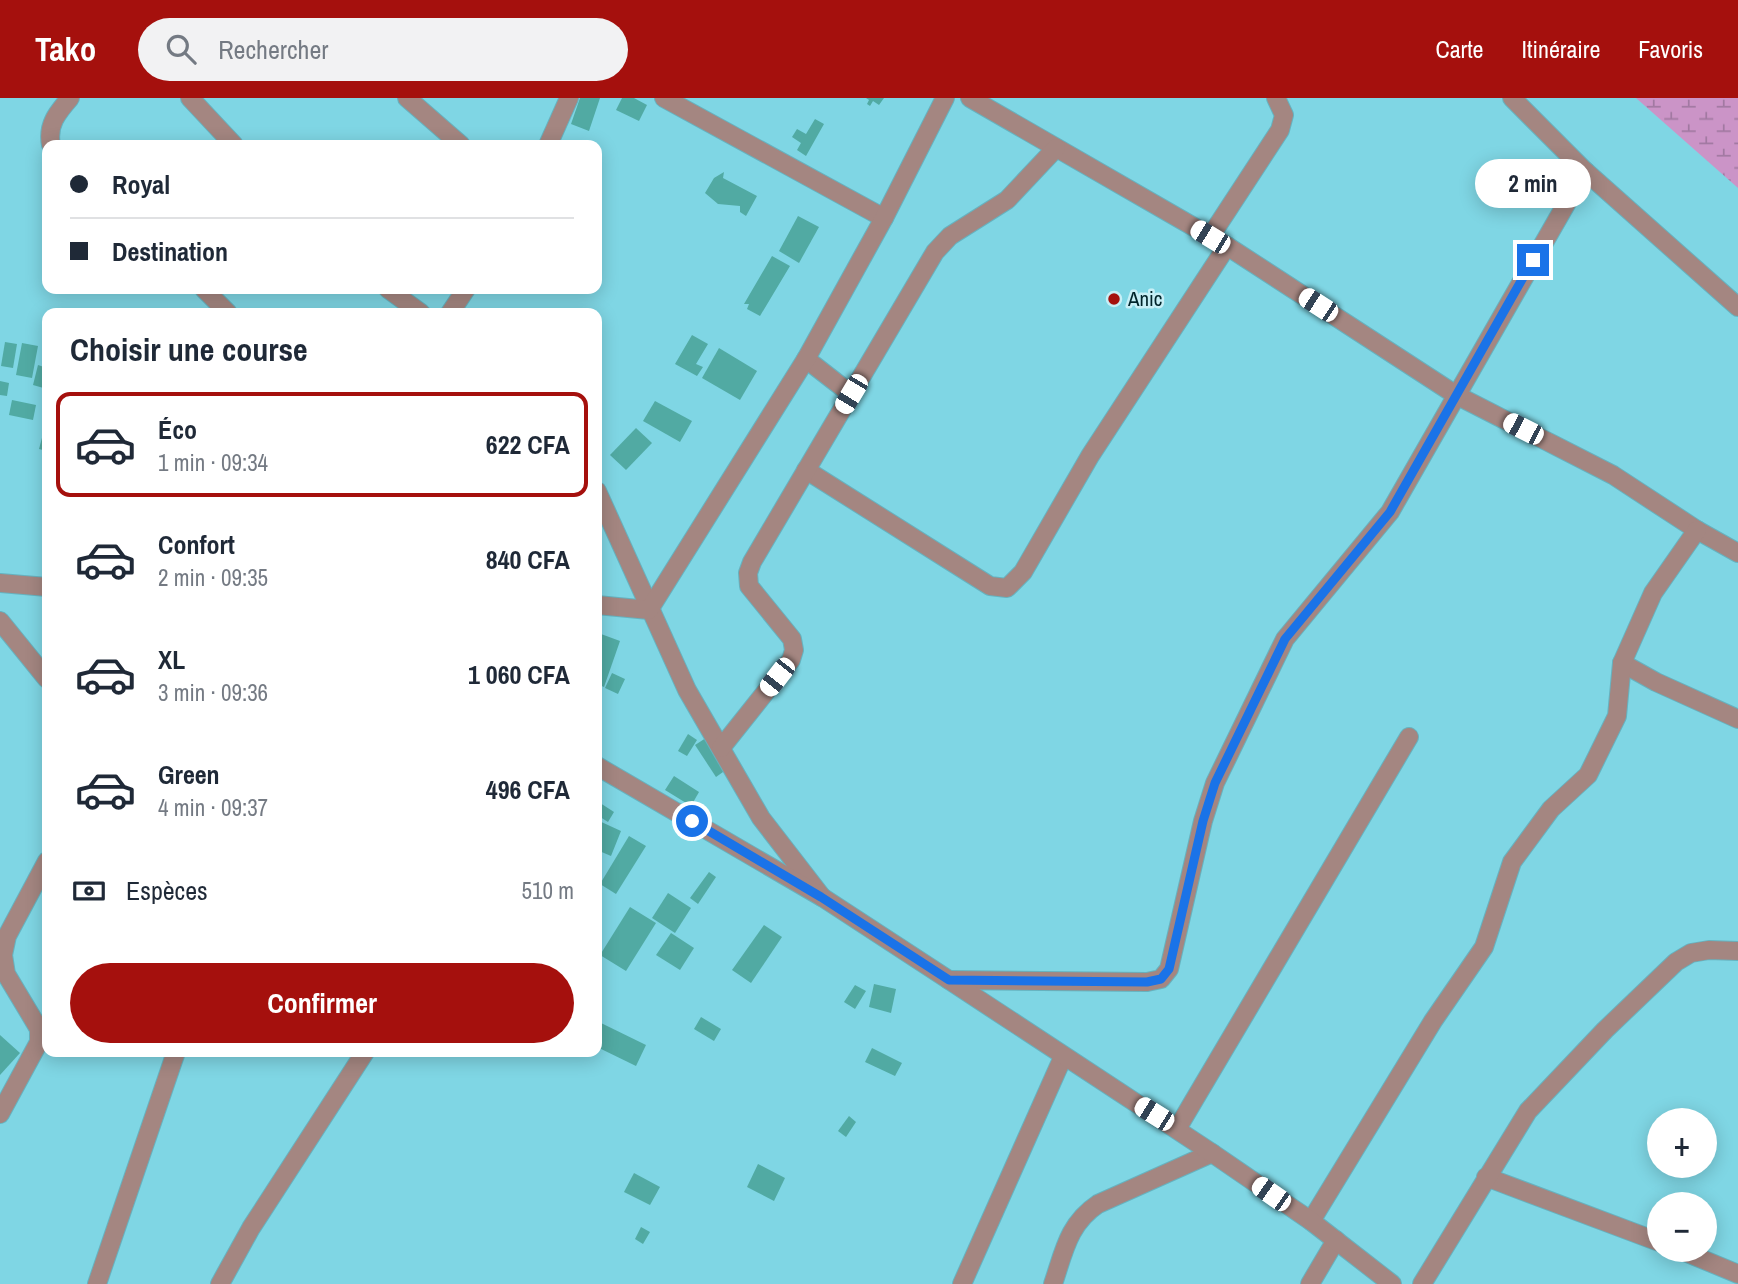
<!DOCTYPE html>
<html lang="fr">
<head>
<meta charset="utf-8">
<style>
	:root { --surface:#fff; --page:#f2f2f3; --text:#1f2937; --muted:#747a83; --line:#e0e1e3; --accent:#a5100d }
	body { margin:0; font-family:"Archivo Narrow",sans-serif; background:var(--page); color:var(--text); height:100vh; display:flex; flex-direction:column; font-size:26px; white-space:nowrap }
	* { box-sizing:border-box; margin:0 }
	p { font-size:23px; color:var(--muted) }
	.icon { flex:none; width:38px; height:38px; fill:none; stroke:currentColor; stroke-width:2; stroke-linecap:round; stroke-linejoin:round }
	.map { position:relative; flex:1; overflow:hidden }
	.sheet { position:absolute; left:42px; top:210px; width:560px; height:749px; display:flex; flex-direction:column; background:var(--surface); border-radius:14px; box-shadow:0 4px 18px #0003 }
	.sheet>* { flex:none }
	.hud { position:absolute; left:42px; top:42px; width:560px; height:154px; border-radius:14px; box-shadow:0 4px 18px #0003; display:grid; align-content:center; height:154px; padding:0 28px; background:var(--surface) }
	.fabs { position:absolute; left:1647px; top:1010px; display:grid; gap:14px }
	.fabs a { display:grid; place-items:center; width:70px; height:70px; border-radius:50%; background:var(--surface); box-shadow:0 4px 18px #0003; font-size:35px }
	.end { position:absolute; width:32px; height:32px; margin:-16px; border:9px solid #1a73e8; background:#fff; box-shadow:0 0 0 4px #fff }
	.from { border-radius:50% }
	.bubble { position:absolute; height:49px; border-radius:24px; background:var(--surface); box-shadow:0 4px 18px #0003; font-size:23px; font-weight:800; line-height:49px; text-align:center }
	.car { position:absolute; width:21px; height:42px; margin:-21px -10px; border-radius:9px; box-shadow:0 0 5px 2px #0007; background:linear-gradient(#fff 24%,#345 0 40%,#fff 0 76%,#345 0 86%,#fff 0) }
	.hud b { display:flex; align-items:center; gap:24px; height:66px; font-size:26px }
	.hud b+b { border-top:2px solid var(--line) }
	.hud i { width:18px; height:18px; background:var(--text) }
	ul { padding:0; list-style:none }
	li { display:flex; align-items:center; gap:21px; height:105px; margin:0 14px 10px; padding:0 14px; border:4px solid transparent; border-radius:14px }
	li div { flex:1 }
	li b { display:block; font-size:26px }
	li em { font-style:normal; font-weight:800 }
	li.on { border-color:var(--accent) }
	li>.icon { width:63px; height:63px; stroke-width:1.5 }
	h2 { padding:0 28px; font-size:32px; line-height:84px }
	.pay { display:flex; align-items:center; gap:18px; height:77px; padding:0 28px; font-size:26px }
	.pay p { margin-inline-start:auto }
	.primary-button { display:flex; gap:14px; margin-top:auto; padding:14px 28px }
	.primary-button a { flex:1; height:80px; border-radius:42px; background:var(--accent); color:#fff; font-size:28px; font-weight:800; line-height:80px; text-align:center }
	header { display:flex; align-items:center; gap:42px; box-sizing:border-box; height:98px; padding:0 35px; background:var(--accent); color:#fff }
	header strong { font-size:33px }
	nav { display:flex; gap:38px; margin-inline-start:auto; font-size:24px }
	.search { width:490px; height:63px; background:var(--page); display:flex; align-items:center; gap:18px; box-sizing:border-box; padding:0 24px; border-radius:38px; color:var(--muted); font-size:26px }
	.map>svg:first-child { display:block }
</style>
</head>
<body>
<header>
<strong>Tako</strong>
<div class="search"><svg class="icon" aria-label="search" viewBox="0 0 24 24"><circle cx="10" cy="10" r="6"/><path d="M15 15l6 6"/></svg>Rechercher</div>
<nav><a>Carte</a><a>Itinéraire</a><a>Favoris</a></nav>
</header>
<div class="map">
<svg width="1738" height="1186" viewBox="0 0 1738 1186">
	<defs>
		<pattern id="wetland-marsh" width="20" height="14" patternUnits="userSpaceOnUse" patternTransform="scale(1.75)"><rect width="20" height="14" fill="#cb94c7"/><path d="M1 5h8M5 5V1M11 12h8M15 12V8" fill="none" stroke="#a279a2"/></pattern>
	</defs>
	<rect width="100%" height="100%" fill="#7fd6e4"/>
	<polygon fill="url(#wetland-marsh)" points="1636,0 1738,0 1738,90"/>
	<g fill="#51aaa3">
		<polygon points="580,0 600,0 589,33 571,26"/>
		<polygon points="622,0 634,0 647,7 639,23 616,12"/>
		<polygon points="866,0 884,0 879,7 873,3 870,8 867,6 869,2"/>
		<polygon points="815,21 824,26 806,58 797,52 801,45 792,39 797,31 806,36"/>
		<polygon points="724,74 723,80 757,98 746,118 740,114 740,108 718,106 705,95 714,80"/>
		<polygon points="798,118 819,129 799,165 779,153"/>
		<polygon points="772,158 790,168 760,218 747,211 749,206 744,206"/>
		<polygon points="692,237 708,246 696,266 703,269 697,278 675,266"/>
		<polygon points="5,244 17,246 13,270 1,268"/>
		<polygon points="22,245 38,248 32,280 16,277"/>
		<polygon points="719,250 757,273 740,302 702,280"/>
		<polygon points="38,267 47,270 47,291 33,287"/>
		<polygon points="0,283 9,285 7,298 0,297"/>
		<polygon points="12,302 36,307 33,322 9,317"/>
		<polygon points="655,303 692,323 680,344 643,323"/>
		<polygon points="636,330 652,345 626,372 610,357"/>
		<polygon points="43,336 47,337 47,353 39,351"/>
		<polygon points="601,536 620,543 604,589 597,586 597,548"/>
		<polygon points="612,575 625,581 618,596 605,590"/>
		<polygon points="688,636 697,642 687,658 678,653"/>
		<polygon points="709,638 730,669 716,679 695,647"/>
		<polygon points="674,678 699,694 691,708 665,692"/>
		<polygon points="597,703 614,714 608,724 597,717"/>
		<polygon points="597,722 621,733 611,758 597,752"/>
		<polygon points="629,738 646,748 616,796 600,786"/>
		<polygon points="709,774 716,779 698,806 690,800"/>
		<polygon points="668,795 691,810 675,835 652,820"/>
		<polygon points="630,809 656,825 626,873 600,857"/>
		<polygon points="764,827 782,839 751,885 732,872"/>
		<polygon points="671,835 694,850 680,872 656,857"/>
		<polygon points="874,886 896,891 891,915 869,909"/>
		<polygon points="855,887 866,893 855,911 844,904"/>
		<polygon points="701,919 721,931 714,943 694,931"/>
		<polygon points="601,925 646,947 636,968 597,949 597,933"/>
		<polygon points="0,937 20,955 0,977"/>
		<polygon points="872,950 902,965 895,978 865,964"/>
		<polygon points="849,1018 856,1024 846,1039 838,1033"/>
		<polygon points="758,1066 785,1080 774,1103 747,1089"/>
		<polygon points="634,1075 660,1089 650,1107 624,1094"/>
		<polygon points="641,1129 650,1134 643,1146 635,1141"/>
	</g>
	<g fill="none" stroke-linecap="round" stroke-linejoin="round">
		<defs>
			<g id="minor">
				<polyline points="190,0 234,47"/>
				<polyline points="407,0 461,47"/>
				<polyline points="664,0 884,120"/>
				<polyline points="970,0 1227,148 1456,297 1613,377 1697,432 1738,455"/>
				<polyline points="1512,0 1585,73 1738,209"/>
				<path d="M 51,47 C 47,27 57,15 70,0"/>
				<polyline points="548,47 569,0"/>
				<polyline points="1210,139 1280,32 1284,17 1276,0"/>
				<polyline points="204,191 228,215"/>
				<polyline points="388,191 421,215"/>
				<polyline points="450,215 466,191"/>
				<polyline points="806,261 851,296"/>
				<polyline points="806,372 990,488 1007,490 1023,474 1090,358 1227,148"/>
				<polyline points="597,393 687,592 761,720 822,799"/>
				<polyline points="597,507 649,512 806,261 884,120 945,0"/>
				<polyline points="0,523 47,581"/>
				<polyline points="1622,565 1656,584 1738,621"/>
				<polyline points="721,650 791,562 794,552 792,541 749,488 748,475 752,464 935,154 950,138 1007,102 1056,50"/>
				<polyline points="949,882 1147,884 1161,881 1169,871 1203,723 1215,685 1285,541 1390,414 1585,73"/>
				<polyline points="0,1016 39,944 39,931 6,876 3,857 7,838 47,763"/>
				<polyline points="1177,1031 1409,639"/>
				<polyline points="1486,1079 1659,1144"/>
				<polyline points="1311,1123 1433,923 1484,849 1512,764 1551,711 1588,677 1617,618 1622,565 1653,495 1697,432"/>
				<polyline points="1680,1152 1738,1176"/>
				<polyline points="97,1186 176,954"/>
				<polyline points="220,1186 251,1130 365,954"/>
				<polyline points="962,1186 1063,959"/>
				<path d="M 1053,1186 C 1064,1154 1068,1126 1098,1106 L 1212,1055"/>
				<polyline points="1310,1186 1336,1142"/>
				<polyline points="1422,1186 1528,1013 1605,932 1676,864 1691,855 1709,852 1738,853"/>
			</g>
			<g id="tertiary">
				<polyline points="0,485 47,489"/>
				<polyline points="597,668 822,799 949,882 1212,1055 1311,1123 1392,1186"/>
			</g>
		</defs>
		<use href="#minor" stroke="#66b2bf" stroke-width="20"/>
		<use href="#tertiary" stroke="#66b2bf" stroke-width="20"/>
		<use href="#minor" stroke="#a48681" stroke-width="18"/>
		<use href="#tertiary" stroke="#a48681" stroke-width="18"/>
	</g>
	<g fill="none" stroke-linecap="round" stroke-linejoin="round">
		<polyline stroke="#1a73e8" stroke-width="9" points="692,723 821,799 949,882 1147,884 1161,881 1169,871 1203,723 1215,685 1285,541 1390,414 1533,162"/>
	</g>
	<circle fill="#a5100d" stroke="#c7eff6" stroke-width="2.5" cx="1114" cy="201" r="7"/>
	<g text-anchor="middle" stroke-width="5" stroke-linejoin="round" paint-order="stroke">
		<g font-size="21" fill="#00242a" stroke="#c7eff6" text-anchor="start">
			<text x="1128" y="208">Anic</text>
		</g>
	</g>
</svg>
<div class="fabs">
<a>+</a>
<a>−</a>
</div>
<i class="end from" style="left:692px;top:723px"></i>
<i class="end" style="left:1533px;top:162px"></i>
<div class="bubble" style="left:1475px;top:61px;width:116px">2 min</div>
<i class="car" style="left:1210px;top:139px;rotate:301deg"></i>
<i class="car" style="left:1318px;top:207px;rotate:303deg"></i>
<i class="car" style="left:851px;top:296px;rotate:211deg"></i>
<i class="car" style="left:1523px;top:331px;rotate:297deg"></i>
<i class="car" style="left:777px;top:579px;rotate:218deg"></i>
<i class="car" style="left:1154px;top:1016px;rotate:302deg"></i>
<i class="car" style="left:1271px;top:1096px;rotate:305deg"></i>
<div class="hud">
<b><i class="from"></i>Royal</b>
<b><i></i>Destination</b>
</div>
<section class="sheet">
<h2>Choisir une course</h2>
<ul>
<li class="on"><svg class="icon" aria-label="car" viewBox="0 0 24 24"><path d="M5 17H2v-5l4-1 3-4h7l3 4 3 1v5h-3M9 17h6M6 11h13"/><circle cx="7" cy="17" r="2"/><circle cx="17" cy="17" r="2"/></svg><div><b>Éco</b><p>1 min · 09:34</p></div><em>622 CFA</em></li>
<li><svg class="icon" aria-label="car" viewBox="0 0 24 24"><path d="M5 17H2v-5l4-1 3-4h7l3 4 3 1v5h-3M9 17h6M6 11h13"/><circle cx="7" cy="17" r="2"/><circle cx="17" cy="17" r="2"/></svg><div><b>Confort</b><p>2 min · 09:35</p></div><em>840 CFA</em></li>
<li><svg class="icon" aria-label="car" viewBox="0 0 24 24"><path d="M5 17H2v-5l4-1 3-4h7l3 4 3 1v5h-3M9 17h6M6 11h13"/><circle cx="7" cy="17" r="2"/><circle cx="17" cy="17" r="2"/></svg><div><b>XL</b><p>3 min · 09:36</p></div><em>1 060 CFA</em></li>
<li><svg class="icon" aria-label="car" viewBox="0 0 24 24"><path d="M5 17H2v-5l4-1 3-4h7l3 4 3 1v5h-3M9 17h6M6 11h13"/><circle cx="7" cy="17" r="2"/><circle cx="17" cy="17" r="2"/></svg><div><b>Green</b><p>4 min · 09:37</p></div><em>496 CFA</em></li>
</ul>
<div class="pay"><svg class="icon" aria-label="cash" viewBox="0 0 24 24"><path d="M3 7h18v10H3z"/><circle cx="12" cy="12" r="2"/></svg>Espèces<p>510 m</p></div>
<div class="primary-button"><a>Confirmer</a></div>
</section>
</div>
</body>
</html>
